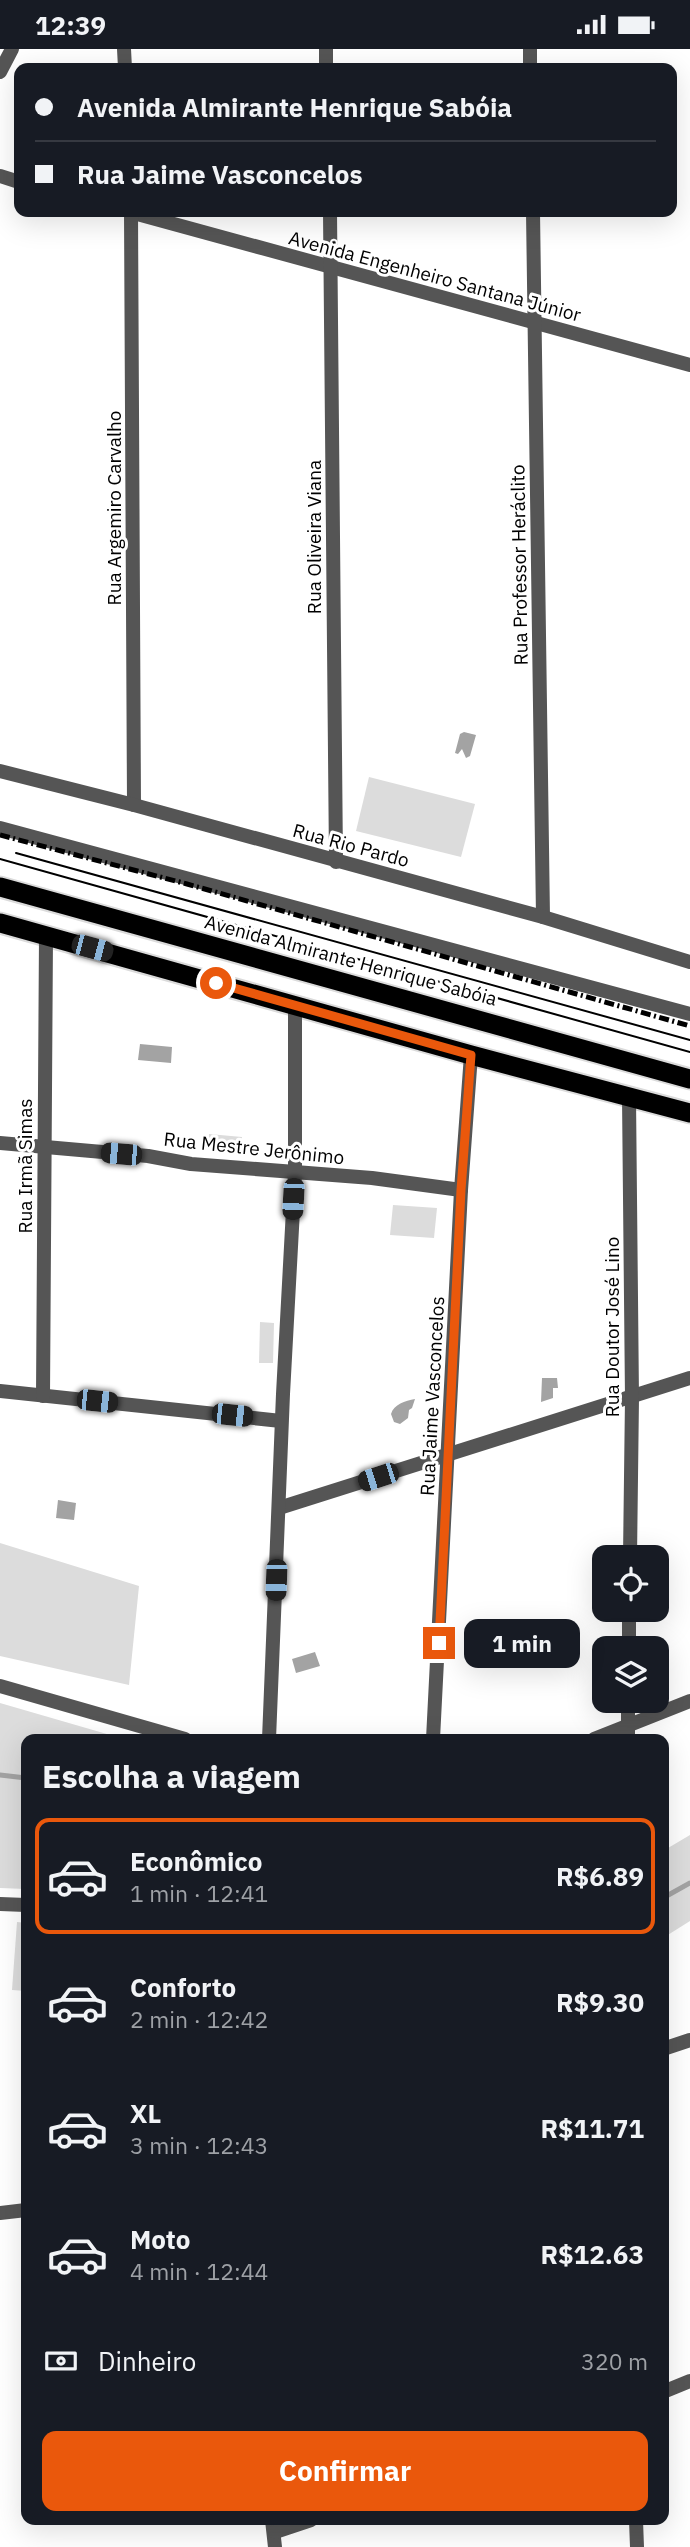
<!DOCTYPE html>
<html lang="pt">
<head>
<meta charset="utf-8">
<style>
	:root { --surface:#171b24; --page:#20242c; --text:#f1f3f6; --muted:#9ea1a6; --line:#363941; --accent:#ea580c }
	body { margin:0; font-family:"IBM Plex Sans",sans-serif; background:var(--page); color:var(--text); height:100vh; display:flex; flex-direction:column; font-size:26px; white-space:nowrap }
	* { box-sizing:border-box; margin:0 }
	p { font-size:23px; color:var(--muted) }
	.icon { flex:none; width:38px; height:38px; fill:none; stroke:currentColor; stroke-width:2; stroke-linecap:round; stroke-linejoin:round }
	.map { position:relative; flex:1; overflow:hidden }
	.drawer { position:absolute; left:21px; top:1685px; width:648px; height:791px; display:flex; flex-direction:column; background:var(--surface); border-radius:14px; box-shadow:0 7px 28px #0002 }
	.drawer>* { flex:none }
	.banner { position:absolute; left:14px; top:14px; width:663px; height:154px; border-radius:14px; box-shadow:0 7px 28px #0002; display:grid; align-content:center; height:154px; padding:0 21px; background:var(--surface) }
	.tools { position:absolute; left:592px; top:1496px; display:grid; gap:14px }
	.tools a { display:grid; place-items:center; width:77px; height:77px; border-radius:14px; background:var(--surface); box-shadow:0 7px 28px #0002; font-size:35px }
	.end { position:absolute; width:32px; height:32px; margin:-16px; border:9px solid #ea580c; background:#fff; box-shadow:0 0 0 4px #fff }
	.from { border-radius:50% }
	.bubble { position:absolute; height:49px; border-radius:14px; background:var(--surface); box-shadow:0 7px 28px #0002; font-size:23px; font-weight:700; line-height:49px; text-align:center }
	.car { position:absolute; width:21px; height:42px; margin:-21px -10px; border-radius:9px; box-shadow:0 0 5px 2px #0007; background:linear-gradient(#222 24%,#8ab4d8 0 40%,#222 0 76%,#8ab4d8 0 86%,#222 0) }
	.banner b { display:flex; align-items:center; gap:24px; height:66px; font-size:26px }
	.banner b+b { border-top:2px solid var(--line) }
	.banner i { width:18px; height:18px; background:var(--text) }
	ul { padding:0; list-style:none }
	li { display:flex; align-items:center; gap:21px; height:116px; margin:0 14px 10px; padding:0 7px; border:4px solid transparent; border-radius:14px }
	li div { flex:1 }
	li b { display:block; font-size:26px }
	li em { font-style:normal; font-weight:700 }
	li.current { border-color:var(--accent) }
	li>.icon { width:63px; height:63px; stroke-width:1.5 }
	h2 { padding:0 21px; font-size:32px; line-height:84px }
	.pay { display:flex; align-items:center; gap:18px; height:77px; padding:0 21px; font-size:26px }
	.pay p { margin-inline-start:auto }
	.button { display:flex; gap:14px; margin-top:auto; padding:14px 21px }
	.button a { flex:1; height:80px; border-radius:14px; background:var(--accent); color:#fff; font-size:28px; font-weight:700; line-height:80px; text-align:center }
	.status { display:flex; justify-content:space-between; align-items:center; height:49px; padding:0 35px; background:var(--surface); direction:ltr }
	.status svg { height:19px; fill:currentColor }
	.map>svg:first-child { display:block }
</style>
</head>
<body>
<div class="status"><b>12:39</b><svg viewBox="0 0 49 12"><path d="M0 12V9h3v3zM5 12V6h3v6zM10 12V3h3v9zM15 12V0h3v12zM26 1h20v11H26zM47 4h2v5h-2z"/></svg></div>
<div class="map">
<svg width="690" height="2498" viewBox="0 0 690 2498">
	<rect width="100%" height="100%" fill="#fff"/>
	<g fill="#dcdcdc">
		<polygon points="369,728 475,755 461,808 356,782"/>
		<polygon points="209,1085 242,1088 241,1100 208,1097"/>
		<polygon points="393,1156 437,1159 434,1189 390,1186"/>
		<polygon points="260,1273 274,1274 273,1314 259,1314"/>
		<polygon points="0,1494 139,1537 129,1636 0,1607"/>
		<polygon points="0,1654 124,1690 26,1690 26,1840 0,1839"/>
		<polygon points="690,1786 690,1872 663,1889 663,1802"/>
		<polygon points="17,1873 26,1874 26,1942 12,1941"/>
	</g>
	<g fill="#a3a3a3">
		<polygon points="464,683 476,686 470,707 466,709 462,700 458,705 455,704 460,685"/>
		<polygon points="140,995 172,998 171,1014 138,1011"/>
		<polygon points="542,1329 557,1329 558,1339 553,1339 553,1349 541,1353"/>
		<path d="M 415,1350 L 412,1359 L 409,1361 L 408,1369 L 400,1375 L 394,1373 L 391,1365 C 394,1355 405,1352 415,1350 Z"/>
		<polygon points="58,1451 76,1454 74,1471 56,1469"/>
		<polygon points="315,1603 320,1617 296,1624 292,1610"/>
	</g>
	<g fill="none" stroke-linecap="round" stroke-linejoin="round">
		<g stroke="#a3a3a3" stroke-width="5">
			<polyline points="0,1726 26,1729"/>
			<polyline points="663,1849 690,1834"/>
		</g>
		<defs>
			<g id="trunk">
				<polyline points="0,838 690,1030"/>
				<polyline points="0,874 471,1006 690,1064"/>
			</g>
		</defs>
		<use href="#trunk" stroke="#dbdbdb" stroke-width="23"/>
		<g stroke="#555" stroke-width="14">
			<polyline points="124,0 125,19"/>
			<polyline points="326,0 326,19"/>
			<polyline points="530,0 530,19"/>
			<polyline points="0,23 12,0"/>
			<polyline points="0,127 19,133"/>
			<polyline points="130,163 690,316"/>
			<polyline points="131,163 134,756"/>
			<polyline points="330,163 336,813"/>
			<polyline points="533,163 543,868"/>
			<polyline points="0,722 134,756 543,868 690,913"/>
			<polyline points="0,779 690,965"/>
			<polyline points="0,1094 148,1107 191,1115 372,1129 461,1141"/>
			<polyline points="0,1342 281,1372"/>
			<polyline points="43,1347 46,887"/>
			<polyline points="279,1459 690,1329"/>
			<polyline points="0,1637 185,1690"/>
			<polyline points="269,1690 283,1345 295,1124 295,955"/>
			<polyline points="433,1690 461,1141 471,1006"/>
			<polyline points="594,1690 690,1652"/>
			<polyline points="0,1855 26,1856"/>
			<polyline points="663,2343 690,2332"/>
			<polyline points="272,2471 275,2498"/>
			<polyline points="275,2483 311,2471"/>
		</g>
		<g stroke="#555" stroke-width="14">
			<polyline points="629,1048 632,1349 630,1508"/>
			<polyline points="629,1600 629,1561"/>
			<polyline points="628,1690 628,1652"/>
			<polyline points="663,2000 690,1991"/>
			<polyline points="0,2164 26,2161"/>
			<polyline points="636,2471 637,2498"/>
		</g>
		<use href="#trunk" stroke="#000" stroke-width="19"/>
		<g stroke="#000" stroke-width="2">
			<polyline points="16,804 690,991"/>
			<polyline points="0,810 690,1003"/>
		</g>
		<polyline stroke="#000" stroke-width="5" stroke-dasharray="10 3.5 2 3.5" stroke-linecap="butt" points="0,786 187,835 690,977"/>
	</g>
	<g fill="none" stroke-linecap="round" stroke-linejoin="round">
		<polyline stroke="#ea580c" stroke-width="9" points="216,934 471,1006 461,1141 439,1594"/>
	</g>
	<g text-anchor="middle" stroke-width="6" stroke-linejoin="round" paint-order="stroke">
		<g font-size="19" fill="#000" stroke="#fff">
			<text transform="translate(435 227) rotate(15)" y="7">Avenida Engenheiro Santana Júnior</text>
			<text transform="translate(114 459) rotate(-90)" y="7">Rua Argemiro Carvalho</text>
			<text transform="translate(314 488) rotate(-90)" y="7">Rua Oliveira Viana</text>
			<text transform="translate(519 516) rotate(-91)" y="7">Rua Professor Heráclito</text>
			<text transform="translate(351 796) rotate(15)" y="7">Rua Rio Pardo</text>
			<text transform="translate(351 911) rotate(15)" y="7">Avenida Almirante Henrique Sabóia</text>
			<text transform="translate(254 1099) rotate(6)" y="7">Rua Mestre Jerônimo</text>
			<text transform="translate(25 1117) rotate(-90)" y="7">Rua Irmã Simas</text>
			<text transform="translate(612 1278) rotate(-90)" y="7">Rua Doutor José Lino</text>
			<text transform="translate(432 1347) rotate(-87)" y="7">Rua Jaime Vasconcelos</text>
		</g>
	</g>
</svg>
<div class="tools">
<a><svg class="icon" aria-label="locate" viewBox="0 0 24 24"><circle cx="12" cy="12" r="6"/><path d="M12 2v4M12 18v4M2 12h4M18 12h4"/></svg></a>
<a><svg class="icon" aria-label="layers" viewBox="0 0 24 24"><path d="M12 4l9 5-9 5-9-5zM3 14l9 5 9-5"/></svg></a>
</div>
<i class="end from" style="left:216px;top:934px"></i>
<i class="end" style="left:439px;top:1594px"></i>
<div class="bubble" style="left:464px;top:1570px;width:116px">1 min</div>
<i class="car" style="left:92px;top:899px;rotate:105deg"></i>
<i class="car" style="left:121px;top:1105px;rotate:275deg"></i>
<i class="car" style="left:293px;top:1150px;rotate:183deg"></i>
<i class="car" style="left:97px;top:1352px;rotate:96deg"></i>
<i class="car" style="left:232px;top:1366px;rotate:96deg"></i>
<i class="car" style="left:378px;top:1428px;rotate:252deg"></i>
<i class="car" style="left:276px;top:1531px;rotate:182deg"></i>
<div class="banner">
<b><i class="from"></i>Avenida Almirante Henrique Sabóia</b>
<b><i></i>Rua Jaime Vasconcelos</b>
</div>
<section class="drawer">
<h2>Escolha a viagem</h2>
<ul>
<li class="current"><svg class="icon" aria-label="car" viewBox="0 0 24 24"><path d="M5 17H2v-5l4-1 3-4h7l3 4 3 1v5h-3M9 17h6M6 11h13"/><circle cx="7" cy="17" r="2"/><circle cx="17" cy="17" r="2"/></svg><div><b>Econômico</b><p>1 min · 12:41</p></div><em>R$6.89</em></li>
<li><svg class="icon" aria-label="car" viewBox="0 0 24 24"><path d="M5 17H2v-5l4-1 3-4h7l3 4 3 1v5h-3M9 17h6M6 11h13"/><circle cx="7" cy="17" r="2"/><circle cx="17" cy="17" r="2"/></svg><div><b>Conforto</b><p>2 min · 12:42</p></div><em>R$9.30</em></li>
<li><svg class="icon" aria-label="car" viewBox="0 0 24 24"><path d="M5 17H2v-5l4-1 3-4h7l3 4 3 1v5h-3M9 17h6M6 11h13"/><circle cx="7" cy="17" r="2"/><circle cx="17" cy="17" r="2"/></svg><div><b>XL</b><p>3 min · 12:43</p></div><em>R$11.71</em></li>
<li><svg class="icon" aria-label="car" viewBox="0 0 24 24"><path d="M5 17H2v-5l4-1 3-4h7l3 4 3 1v5h-3M9 17h6M6 11h13"/><circle cx="7" cy="17" r="2"/><circle cx="17" cy="17" r="2"/></svg><div><b>Moto</b><p>4 min · 12:44</p></div><em>R$12.63</em></li>
</ul>
<div class="pay"><svg class="icon" aria-label="cash" viewBox="0 0 24 24"><path d="M3 7h18v10H3z"/><circle cx="12" cy="12" r="2"/></svg>Dinheiro<p>320 m</p></div>
<div class="button"><a>Confirmar</a></div>
</section>
</div>
</body>
</html>
